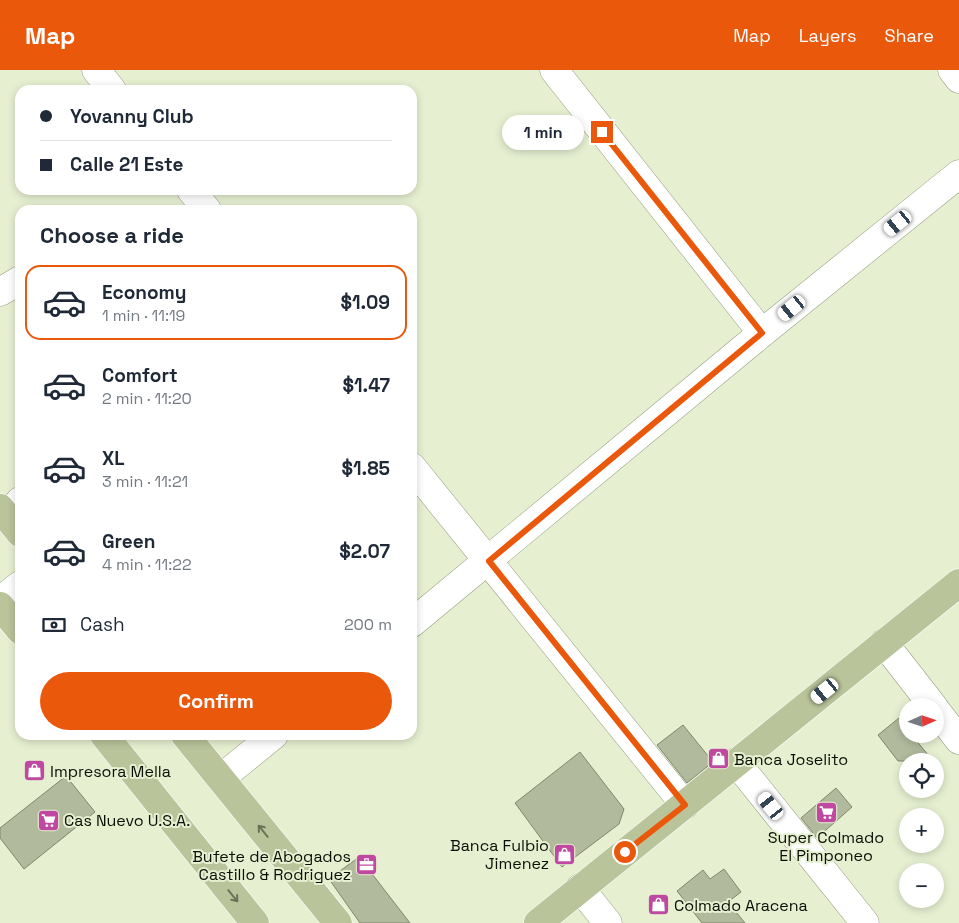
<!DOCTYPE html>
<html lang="en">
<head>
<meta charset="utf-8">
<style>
	:root { --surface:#fff; --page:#f6f6f7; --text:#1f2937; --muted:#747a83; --line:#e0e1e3; --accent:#ea580c }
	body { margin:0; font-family:"Space Grotesk",sans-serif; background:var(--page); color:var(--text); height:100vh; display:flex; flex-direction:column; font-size:19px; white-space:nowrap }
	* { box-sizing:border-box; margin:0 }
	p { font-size:16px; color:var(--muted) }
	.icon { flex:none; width:28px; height:28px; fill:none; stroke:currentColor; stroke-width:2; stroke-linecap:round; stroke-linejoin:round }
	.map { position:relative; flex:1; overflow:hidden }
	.side { position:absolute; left:15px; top:135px; width:402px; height:535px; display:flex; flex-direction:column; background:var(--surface); border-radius:15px; box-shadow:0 2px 8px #0003 }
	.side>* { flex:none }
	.top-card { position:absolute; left:15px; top:15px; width:402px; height:110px; border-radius:15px; box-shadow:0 2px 8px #0003; display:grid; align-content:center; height:110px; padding:0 25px; background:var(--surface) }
	.needle { width:32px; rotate:87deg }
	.controls { position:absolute; left:899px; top:628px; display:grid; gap:10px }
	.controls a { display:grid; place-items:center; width:45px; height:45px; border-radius:50%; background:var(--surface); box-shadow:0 2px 8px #0003; font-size:25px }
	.end { position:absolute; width:22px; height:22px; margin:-11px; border:6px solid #ea580c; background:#fff; box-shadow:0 0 0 2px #fff }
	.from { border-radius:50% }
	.bubble { position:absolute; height:35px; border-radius:18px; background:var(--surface); box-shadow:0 2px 8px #0003; font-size:16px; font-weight:800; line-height:35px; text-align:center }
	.car { position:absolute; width:15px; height:30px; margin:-15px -8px; border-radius:6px; box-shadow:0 0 4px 1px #0007; background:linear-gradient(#fff 24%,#345 0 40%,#fff 0 76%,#345 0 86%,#fff 0) }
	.top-card b { display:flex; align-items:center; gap:18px; height:48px; font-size:19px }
	.top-card b+b { border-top:1px solid var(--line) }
	.top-card i { width:12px; height:12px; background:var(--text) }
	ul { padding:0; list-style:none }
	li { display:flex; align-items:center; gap:15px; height:75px; margin:0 10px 8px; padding:0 15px; border:2px solid transparent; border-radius:15px }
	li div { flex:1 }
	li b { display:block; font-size:19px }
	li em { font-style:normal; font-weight:800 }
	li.selected { border-color:var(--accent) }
	li>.icon { width:45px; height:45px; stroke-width:1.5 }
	h2 { padding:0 25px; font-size:22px; line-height:60px }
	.pay { display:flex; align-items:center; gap:12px; height:55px; padding:0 25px; font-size:19px }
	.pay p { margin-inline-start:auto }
	.button { display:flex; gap:10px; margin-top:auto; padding:10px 25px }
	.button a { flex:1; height:58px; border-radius:30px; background:var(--accent); color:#fff; font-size:20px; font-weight:800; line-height:58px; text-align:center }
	header { display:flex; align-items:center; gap:30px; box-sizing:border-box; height:70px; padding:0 25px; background:var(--accent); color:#fff }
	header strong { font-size:24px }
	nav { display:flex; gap:28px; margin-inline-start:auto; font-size:18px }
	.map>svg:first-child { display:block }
</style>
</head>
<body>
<header>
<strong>Map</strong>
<nav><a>Map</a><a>Layers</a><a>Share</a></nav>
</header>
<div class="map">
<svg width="959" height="853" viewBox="0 0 959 853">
	<rect width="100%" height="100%" fill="#e6f0d1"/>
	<g fill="#b1ba9d" stroke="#80886c">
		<polygon points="899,648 908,659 908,664 911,664 933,691 898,691 878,665"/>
		<polygon points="683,655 713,692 687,713 657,675"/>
		<polygon points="580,682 624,739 619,754 562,797 515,733"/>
		<polygon points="66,706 95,742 24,799 0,768 0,758"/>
		<polygon points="836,718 852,737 817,768 801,748"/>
		<polygon points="359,787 410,853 360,853 329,809"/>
		<polygon points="724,799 741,822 728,832 745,853 702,853 677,821 703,800 710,809"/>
	</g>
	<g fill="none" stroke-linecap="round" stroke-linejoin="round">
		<defs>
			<g id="minor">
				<polyline points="96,0 112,20"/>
				<polyline points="554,0 762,263"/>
				<polyline points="952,0 959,9"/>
				<polyline points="191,120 207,140"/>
				<polyline points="0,222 20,210"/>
				<polyline points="412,397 685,735"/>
				<polyline points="6,446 20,431"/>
				<polyline points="0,531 20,515"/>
				<polyline points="412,553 762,263 959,104"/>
				<polyline points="884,573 933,636"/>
				<polyline points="935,639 959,670"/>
				<polyline points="736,692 865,853"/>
				<polyline points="221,708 274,665"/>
				<polyline points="580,818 608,853"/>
			</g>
			<g id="major">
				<polyline points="0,438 20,463"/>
				<polyline points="0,536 20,560"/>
				<polyline points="104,665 255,853"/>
				<polyline points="185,665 338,853"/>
				<polyline points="538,853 959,513"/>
			</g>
		</defs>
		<use href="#minor" stroke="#979f82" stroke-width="29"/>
		<use href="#major" stroke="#fff" stroke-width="29"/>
		<use href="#minor" stroke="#fff" stroke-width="28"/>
		<use href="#major" stroke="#b9c49b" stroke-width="28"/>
	</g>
	<defs><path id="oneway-shaft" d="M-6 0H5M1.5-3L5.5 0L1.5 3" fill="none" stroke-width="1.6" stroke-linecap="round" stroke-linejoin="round" transform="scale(1.25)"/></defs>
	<g stroke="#6b7258">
		<use href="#oneway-shaft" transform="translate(263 761) rotate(-129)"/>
		<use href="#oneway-shaft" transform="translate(233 826) rotate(51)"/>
	</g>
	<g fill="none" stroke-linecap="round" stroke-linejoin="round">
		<polyline stroke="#ea580c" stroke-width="6" points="602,62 762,263 489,491 685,735 625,782"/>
	</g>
	<defs>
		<symbol id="shop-square" viewBox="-11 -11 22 22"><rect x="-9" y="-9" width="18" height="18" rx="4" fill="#bf49a1" stroke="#e6f0d1"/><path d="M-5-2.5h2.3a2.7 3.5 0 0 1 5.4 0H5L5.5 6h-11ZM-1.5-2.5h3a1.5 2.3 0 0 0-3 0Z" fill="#fff"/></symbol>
		<symbol id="supermarket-square" viewBox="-11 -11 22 22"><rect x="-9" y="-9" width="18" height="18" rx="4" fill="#bf49a1" stroke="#e6f0d1"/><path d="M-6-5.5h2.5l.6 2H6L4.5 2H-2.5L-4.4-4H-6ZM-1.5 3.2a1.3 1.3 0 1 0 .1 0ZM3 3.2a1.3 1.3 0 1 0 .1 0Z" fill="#fff"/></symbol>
		<symbol id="office-square" viewBox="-11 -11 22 22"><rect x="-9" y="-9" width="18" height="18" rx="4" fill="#bf49a1" stroke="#e6f0d1"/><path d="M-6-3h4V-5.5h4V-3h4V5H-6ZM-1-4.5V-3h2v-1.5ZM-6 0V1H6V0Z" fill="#fff"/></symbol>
	</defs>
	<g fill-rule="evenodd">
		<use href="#shop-square" x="706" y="676" width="25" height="25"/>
		<use href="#shop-square" x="22" y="688" width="25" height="25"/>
		<use href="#supermarket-square" x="814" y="730" width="25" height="25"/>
		<use href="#supermarket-square" x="36" y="738" width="25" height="25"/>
		<use href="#shop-square" x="552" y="772" width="25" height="25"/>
		<use href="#office-square" x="354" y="782" width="25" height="25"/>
		<use href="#shop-square" x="646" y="822" width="25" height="25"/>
	</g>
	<g text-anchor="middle" stroke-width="4" stroke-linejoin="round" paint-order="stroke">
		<g font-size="16" fill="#0b0e05" stroke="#e6f0d1" text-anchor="start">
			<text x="734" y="695">Banca Joselito</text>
			<text x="50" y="707">Impresora Mella</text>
			<text x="64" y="756">Cas Nuevo U.S.A.</text>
			<text x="826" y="773" text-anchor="middle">Super Colmado<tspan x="826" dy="18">El Pimponeo</tspan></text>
			<text x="549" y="781" text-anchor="end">Banca Fulbio<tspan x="549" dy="18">Jimenez</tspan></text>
			<text x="351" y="792" text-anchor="end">Bufete de Abogados<tspan x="351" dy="18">Castillo &amp; Rodriguez</tspan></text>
			<text x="674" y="841">Colmado Aracena</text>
		</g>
	</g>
</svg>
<div class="controls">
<a><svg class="needle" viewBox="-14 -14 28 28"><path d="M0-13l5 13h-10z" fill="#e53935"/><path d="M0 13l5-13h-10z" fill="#747a83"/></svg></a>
<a><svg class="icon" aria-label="locate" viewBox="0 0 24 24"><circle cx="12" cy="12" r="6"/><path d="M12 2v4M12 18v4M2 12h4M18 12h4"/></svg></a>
<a>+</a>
<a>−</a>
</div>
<i class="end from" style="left:625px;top:782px"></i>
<i class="end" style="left:602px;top:62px"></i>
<div class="bubble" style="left:502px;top:45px;width:82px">1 min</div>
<i class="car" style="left:898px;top:153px;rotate:231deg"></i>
<i class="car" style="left:792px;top:238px;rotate:231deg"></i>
<i class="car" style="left:825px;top:621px;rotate:231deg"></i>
<i class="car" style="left:771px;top:736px;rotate:321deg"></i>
<div class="top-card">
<b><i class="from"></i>Yovanny Club</b>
<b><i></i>Calle 21 Este</b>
</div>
<section class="side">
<h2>Choose a ride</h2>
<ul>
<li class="selected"><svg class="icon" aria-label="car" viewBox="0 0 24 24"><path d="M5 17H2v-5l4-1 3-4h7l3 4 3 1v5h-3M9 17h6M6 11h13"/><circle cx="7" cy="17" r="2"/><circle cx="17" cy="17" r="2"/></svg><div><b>Economy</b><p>1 min · 11:19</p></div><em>$1.09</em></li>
<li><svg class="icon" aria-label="car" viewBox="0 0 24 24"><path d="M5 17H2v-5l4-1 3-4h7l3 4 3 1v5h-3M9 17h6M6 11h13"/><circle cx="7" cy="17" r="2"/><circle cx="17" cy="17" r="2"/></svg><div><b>Comfort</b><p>2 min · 11:20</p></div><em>$1.47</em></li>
<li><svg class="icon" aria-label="car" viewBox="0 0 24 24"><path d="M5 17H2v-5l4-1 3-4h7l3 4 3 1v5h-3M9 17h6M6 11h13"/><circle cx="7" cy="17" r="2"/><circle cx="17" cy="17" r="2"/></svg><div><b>XL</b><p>3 min · 11:21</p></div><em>$1.85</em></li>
<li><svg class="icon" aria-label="car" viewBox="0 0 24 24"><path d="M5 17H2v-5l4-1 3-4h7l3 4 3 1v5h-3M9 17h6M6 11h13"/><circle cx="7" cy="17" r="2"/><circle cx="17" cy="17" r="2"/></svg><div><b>Green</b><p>4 min · 11:22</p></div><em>$2.07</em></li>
</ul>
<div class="pay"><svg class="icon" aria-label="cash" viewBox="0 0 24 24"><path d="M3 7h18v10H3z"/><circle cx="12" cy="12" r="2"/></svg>Cash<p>200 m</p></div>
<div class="button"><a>Confirm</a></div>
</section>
</div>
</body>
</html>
